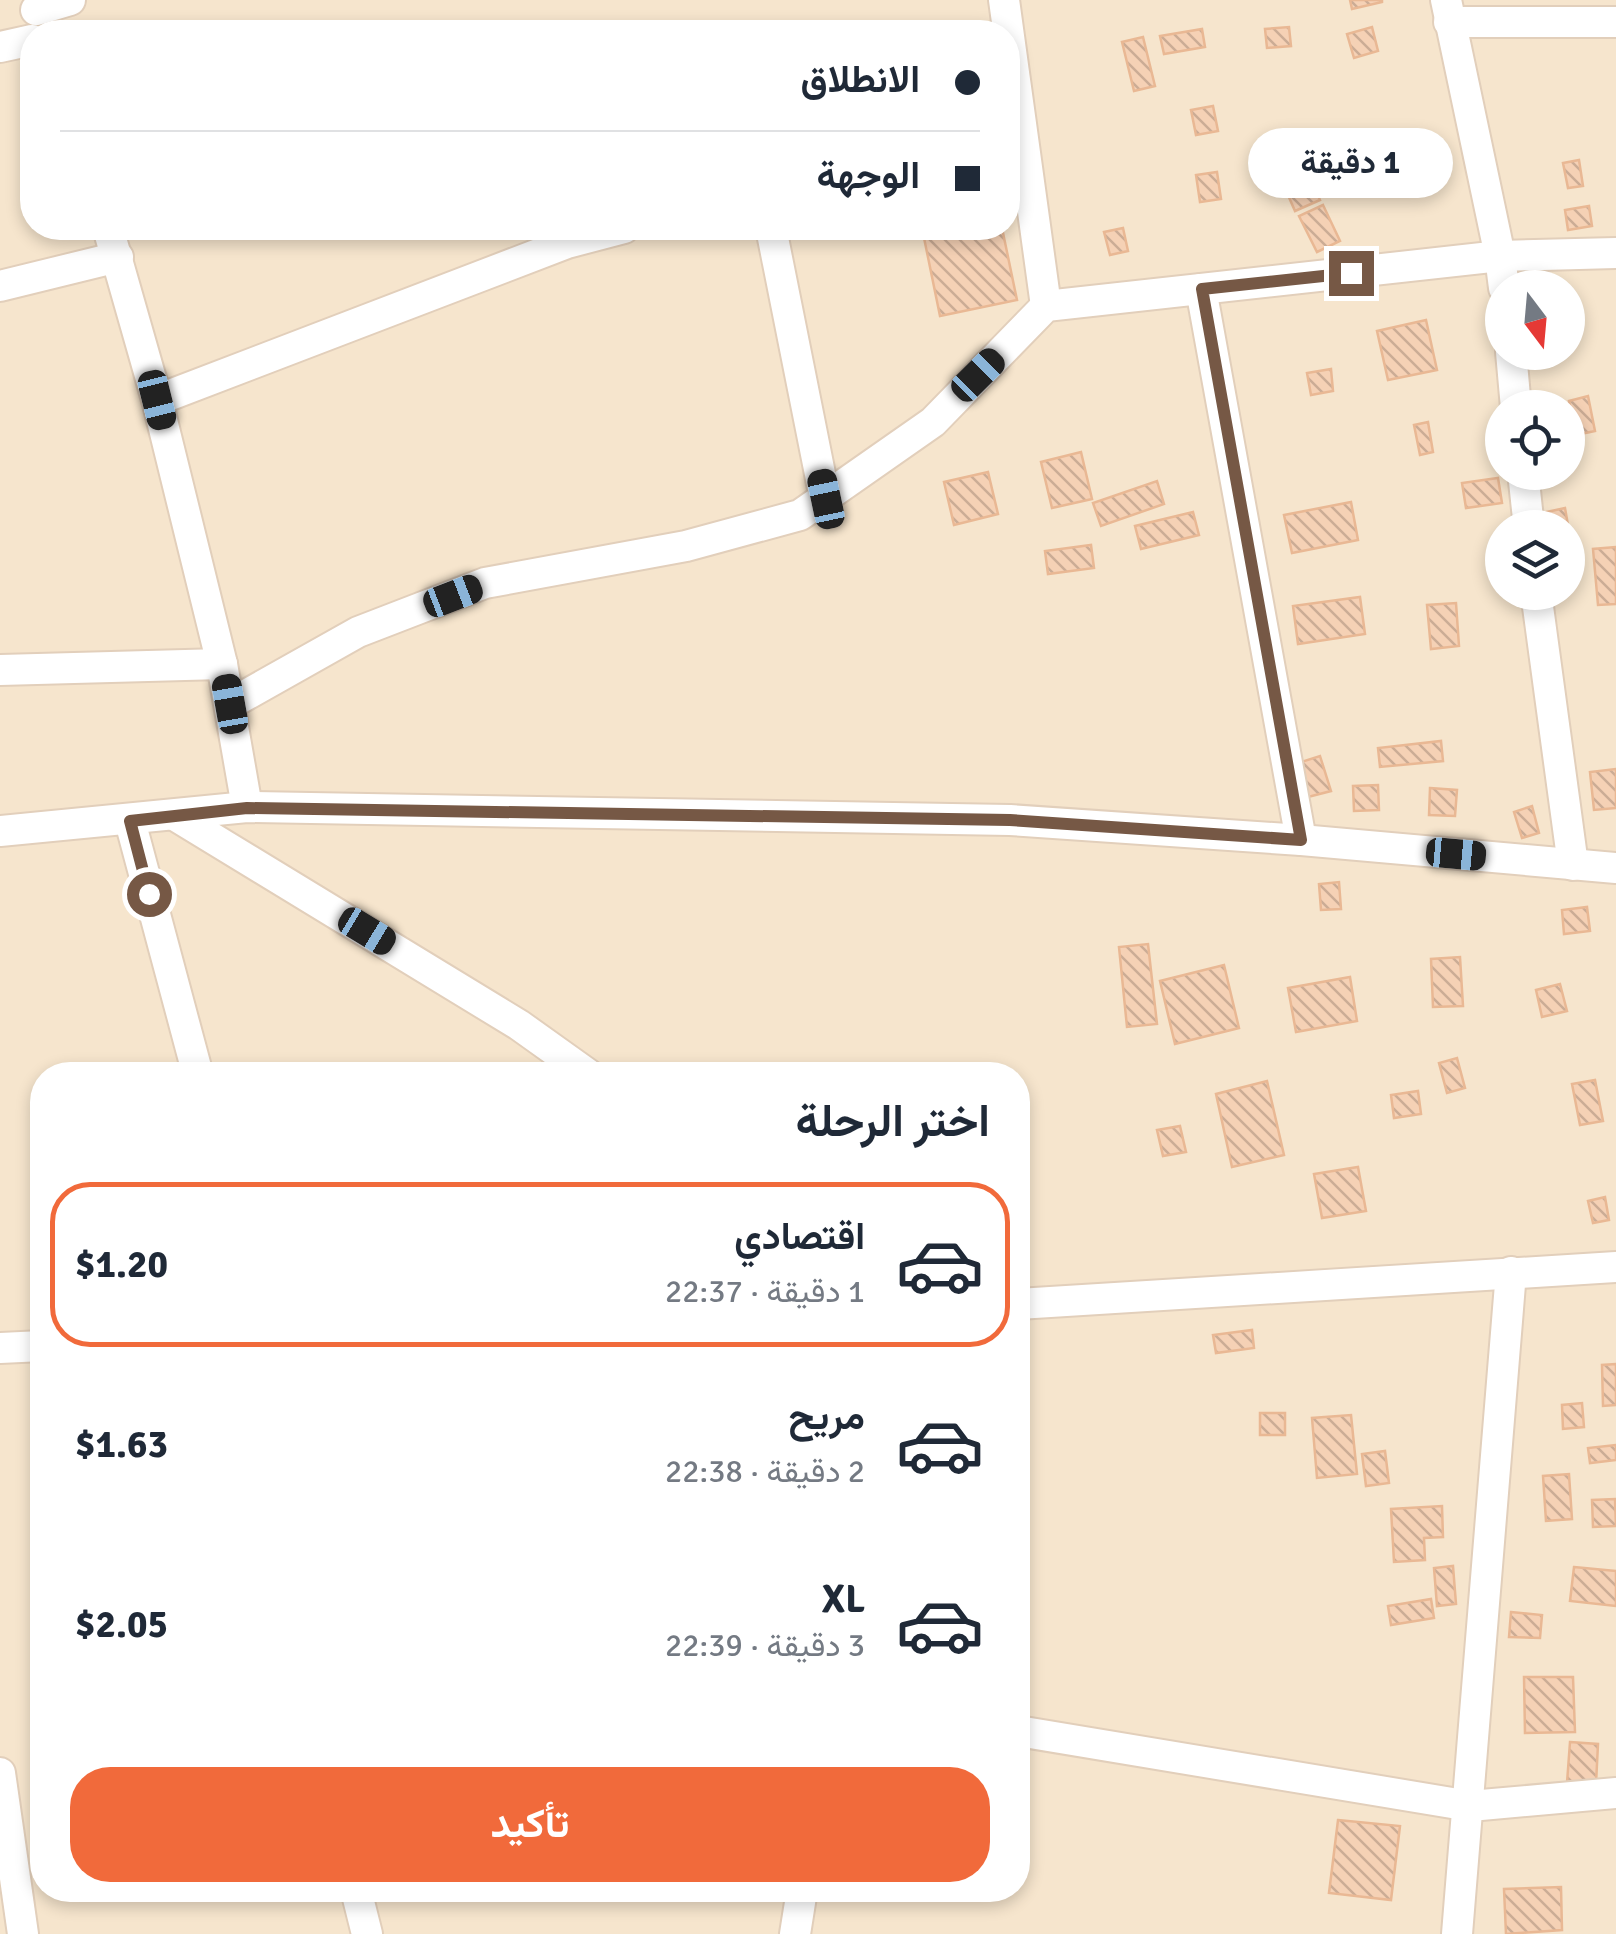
<!DOCTYPE html>
<html lang="ar">
<head>
<meta charset="utf-8">
<style>
	:root { --surface:#fff; --page:#f6f6f7; --text:#1f2937; --muted:#747a83; --line:#e0e1e3; --accent:#f16a3b }
	body { margin:0; font-family:Signika,Vazirmatn,sans-serif; background:var(--page); color:var(--text); direction:rtl; height:100vh; display:flex; flex-direction:column; font-size:38px; white-space:nowrap }
	* { box-sizing:border-box; margin:0 }
	p { font-size:32px; color:var(--muted) }
	.icon { flex:none; width:55px; height:55px; fill:none; stroke:currentColor; stroke-width:2; stroke-linecap:round; stroke-linejoin:round }
	.map { position:relative; flex:1; overflow:hidden; direction:ltr }
	.details { position:absolute; left:30px; top:1062px; width:1000px; height:840px; display:flex; flex-direction:column; background:var(--surface); border-radius:40px; box-shadow:0 5px 15px #0003; direction:rtl }
	.details>* { flex:none }
	.banner { position:absolute; left:20px; top:20px; width:1000px; height:220px; border-radius:40px; box-shadow:0 5px 15px #0003; direction:rtl; display:grid; align-content:center; height:220px; padding:0 40px; background:var(--surface) }
	.needle { width:65px; rotate:164deg }
	.fabs { position:absolute; left:1485px; top:270px; display:grid; gap:20px }
	.fabs a { display:grid; place-items:center; width:100px; height:100px; border-radius:50%; background:var(--surface); box-shadow:0 5px 15px #0003; font-size:50px }
	.end { position:absolute; width:45px; height:45px; margin:-22px; border:12px solid #765845; background:#fff; box-shadow:0 0 0 5px #fff }
	.from { border-radius:50% }
	.bubble { position:absolute; height:70px; border-radius:35px; background:var(--surface); box-shadow:0 5px 15px #0003; font-size:32px; font-weight:700; line-height:70px; text-align:center; direction:rtl }
	.car { position:absolute; width:30px; height:60px; margin:-30px -15px; border-radius:12px; box-shadow:0 0 8px 2px #0007; background:linear-gradient(#222 24%,#8ab4d8 0 40%,#222 0 76%,#8ab4d8 0 86%,#222 0) }
	.banner b { display:flex; align-items:center; gap:35px; height:95px; font-size:38px }
	.banner b+b { border-top:2px solid var(--line) }
	.banner i { width:25px; height:25px; background:var(--text) }
	ul { padding:0; list-style:none }
	li { display:flex; align-items:center; gap:30px; height:165px; margin:0 20px 15px; padding:0 20px; border:5px solid transparent; border-radius:40px }
	li div { flex:1 }
	li b { display:block; font-size:38px }
	li em { font-style:normal; font-weight:700 }
	li.active { border-color:var(--accent) }
	li>.icon { width:90px; height:90px; stroke-width:1.5 }
	h2 { padding:0 40px; font-size:45px; line-height:120px }
	.cta { display:flex; gap:20px; margin-top:auto; padding:20px 40px }
	.cta a { flex:1; height:115px; border-radius:40px; background:var(--accent); color:#fff; font-size:40px; font-weight:700; line-height:115px; text-align:center }
	.map>svg:first-child { display:block }
</style>
</head>
<body>
<div class="map">
<svg width="1616" height="1934" viewBox="0 0 1616 1934">
	<defs>
		<pattern id="building-back-hatch" width="6" height="6" patternUnits="userSpaceOnUse" patternTransform="scale(2.5)"><rect width="6" height="6" fill="#f5d1b5"/><path d="M-1 5l2 2M0 0l6 6M5-1l2 2" fill="none" stroke="#cbac95"/></pattern>
	</defs>
	<rect width="100%" height="100%" fill="#fef3df"/>
	<path fill="#f6e5cd" fill-rule="evenodd" d="M 0,0 L 1616,0 L 1616,1934 L 0,1934 ZM 32,32 L 1008,32 L 1008,228 L 32,228 ZM 1502,288 L 1568,288 L 1568,352 L 1502,352 ZM 1502,408 L 1568,408 L 1568,472 L 1502,472 ZM 1502,528 L 1568,528 L 1568,592 L 1502,592 ZM 42,1075 L 1018,1075 L 1018,1890 L 42,1890 Z"/>
	<g fill="url(#building-back-hatch)" stroke="#e9b894" stroke-width="2.5">
		<polygon points="1350,0 1382,0 1382,2 1352,9"/>
		<polygon points="1289,27 1291,46 1267,48 1265,29"/>
		<polygon points="1372,27 1378,51 1354,58 1347,34"/>
		<polygon points="1202,29 1205,47 1164,54 1160,36"/>
		<polygon points="1143,37 1155,86 1134,91 1122,42"/>
		<polygon points="1213,106 1218,131 1196,135 1191,110"/>
		<polygon points="1303,159 1320,200 1295,211 1277,170"/>
		<polygon points="1579,160 1583,186 1568,188 1563,163"/>
		<polygon points="1217,172 1221,199 1200,202 1196,175"/>
		<polygon points="1323,205 1340,241 1317,252 1299,216"/>
		<polygon points="1589,206 1592,226 1568,230 1565,210"/>
		<polygon points="922,228 1002,228 1017,300 940,316"/>
		<polygon points="1123,228 1128,251 1110,255 1104,232"/>
		<polygon points="1426,320 1437,370 1388,380 1377,331"/>
		<polygon points="1331,369 1333,391 1311,395 1307,373"/>
		<polygon points="1588,396 1595,431 1576,435 1569,401"/>
		<polygon points="1428,422 1433,452 1420,455 1414,425"/>
		<polygon points="1081,452 1092,499 1052,508 1041,462"/>
		<polygon points="988,472 998,514 954,525 944,482"/>
		<polygon points="1498,478 1502,503 1466,508 1462,483"/>
		<polygon points="1157,481 1164,504 1101,526 1093,503"/>
		<polygon points="1351,502 1358,540 1292,553 1284,515"/>
		<polygon points="1565,508 1572,548 1568,549 1568,528 1545,528 1542,513"/>
		<polygon points="1193,512 1199,535 1141,549 1135,526"/>
		<polygon points="1091,545 1094,568 1048,574 1045,551"/>
		<polygon points="1616,547 1616,604 1598,605 1593,549"/>
		<polygon points="1360,597 1365,634 1298,644 1293,606"/>
		<polygon points="1456,603 1459,646 1431,649 1427,605"/>
		<polygon points="1441,741 1443,761 1380,767 1378,748"/>
		<polygon points="1320,756 1331,791 1308,797 1298,763"/>
		<polygon points="1616,769 1616,808 1594,810 1590,772"/>
		<polygon points="1378,785 1379,810 1354,811 1353,786"/>
		<polygon points="1430,788 1457,790 1455,816 1429,815"/>
		<polygon points="1532,806 1539,833 1522,838 1514,812"/>
		<polygon points="1339,882 1341,909 1321,910 1319,884"/>
		<polygon points="1587,907 1590,931 1564,934 1562,910"/>
		<polygon points="1148,944 1157,1024 1127,1027 1119,947"/>
		<polygon points="1460,957 1463,1006 1433,1007 1431,959"/>
		<polygon points="1224,965 1239,1028 1175,1044 1160,981"/>
		<polygon points="1350,977 1357,1021 1296,1032 1288,988"/>
		<polygon points="1560,984 1567,1011 1542,1017 1536,990"/>
		<polygon points="1457,1058 1465,1088 1447,1093 1439,1063"/>
		<polygon points="1595,1080 1603,1121 1580,1125 1572,1084"/>
		<polygon points="1267,1081 1284,1155 1232,1167 1216,1094"/>
		<polygon points="1418,1091 1421,1114 1394,1118 1391,1095"/>
		<polygon points="1180,1126 1186,1152 1163,1156 1157,1130"/>
		<polygon points="1358,1167 1366,1211 1322,1218 1314,1174"/>
		<polygon points="1605,1197 1609,1220 1593,1223 1588,1201"/>
		<polygon points="1252,1330 1254,1348 1216,1353 1213,1335"/>
		<polygon points="1616,1364 1616,1405 1603,1406 1602,1365"/>
		<polygon points="1582,1403 1584,1427 1563,1429 1562,1405"/>
		<rect x="1260" y="1413" width="25" height="22"/>
		<polygon points="1351,1415 1357,1474 1317,1478 1312,1418"/>
		<polygon points="1616,1445 1616,1460 1590,1463 1588,1448"/>
		<polygon points="1385,1451 1389,1483 1366,1486 1362,1454"/>
		<polygon points="1569,1474 1572,1519 1546,1521 1543,1476"/>
		<polygon points="1615,1499 1616,1526 1593,1527 1592,1500"/>
		<polygon points="1442,1506 1443,1537 1424,1538 1425,1560 1394,1562 1391,1509"/>
		<polygon points="1453,1566 1456,1604 1437,1606 1434,1568"/>
		<polygon points="1574,1567 1616,1571 1616,1606 1570,1601"/>
		<polygon points="1431,1599 1434,1618 1391,1625 1388,1606"/>
		<polygon points="1511,1612 1542,1615 1540,1638 1509,1637"/>
		<polygon points="1524,1677 1573,1677 1575,1732 1525,1733"/>
		<polygon points="1570,1742 1598,1744 1596,1784 1567,1783"/>
		<polygon points="1338,1820 1400,1826 1391,1900 1329,1893"/>
		<polygon points="1561,1887 1562,1930 1506,1934 1504,1889"/>
	</g>
	<g fill="none" stroke-linecap="round" stroke-linejoin="round">
		<defs>
			<g id="minor">
				<polyline points="1004,0 1046,306"/>
				<polyline points="1446,0 1500,256 1504,288"/>
				<polyline points="36,10 70,0"/>
				<polyline points="1449,22 1616,22"/>
				<polyline points="0,47 32,40"/>
				<polyline points="108,228 157,400 222,664 247,807"/>
				<polyline points="771,228 825,499"/>
				<polyline points="0,286 118,257"/>
				<polyline points="1201,289 1301,840"/>
				<polyline points="1511,352 1516,408"/>
				<polyline points="157,400 567,243 624,228"/>
				<polyline points="1523,472 1529,528"/>
				<polyline points="1536,592 1573,865"/>
				<polyline points="0,670 222,664"/>
				<polyline points="230,704 358,632 485,583 686,546 800,515 933,422 1046,306 1500,256 1616,253"/>
				<polyline points="176,816 519,1025 589,1075"/>
				<polyline points="130,821 198,1075"/>
				<polyline points="0,831 247,807 1010,820 1301,840 1616,868"/>
				<polyline points="1018,1304 1616,1267"/>
				<polyline points="0,1348 42,1346"/>
				<polyline points="1018,1731 1470,1806 1616,1793"/>
				<polyline points="0,1773 23,1934"/>
				<polyline points="356,1890 367,1934"/>
				<polyline points="795,1934 802,1890"/>
				<polyline points="1457,1934 1511,1272"/>
			</g>
		</defs>
		<use href="#minor" stroke="#e2cfbb" stroke-width="34"/>
		<use href="#minor" stroke="#fff" stroke-width="30"/>
	</g>
	<g fill="none" stroke-linecap="round" stroke-linejoin="round">
		<polyline stroke="#765845" stroke-width="12" points="149,894 130,821 247,808 1010,820 1301,840 1202,289 1351,273"/>
	</g>
</svg>
<div class="fabs">
<a><svg class="needle" viewBox="-14 -14 28 28"><path d="M0-13l5 13h-10z" fill="#e53935"/><path d="M0 13l5-13h-10z" fill="#747a83"/></svg></a>
<a><svg class="icon" aria-label="locate" viewBox="0 0 24 24"><circle cx="12" cy="12" r="6"/><path d="M12 2v4M12 18v4M2 12h4M18 12h4"/></svg></a>
<a><svg class="icon" aria-label="layers" viewBox="0 0 24 24"><path d="M12 4l9 5-9 5-9-5zM3 14l9 5 9-5"/></svg></a>
</div>
<i class="end from" style="left:149px;top:894px"></i>
<i class="end" style="left:1351px;top:273px"></i>
<div class="bubble" style="left:1248px;top:128px;width:205px">1 دقيقة</div>
<i class="car" style="left:978px;top:375px;rotate:45deg"></i>
<i class="car" style="left:157px;top:400px;rotate:166deg"></i>
<i class="car" style="left:826px;top:499px;rotate:348deg"></i>
<i class="car" style="left:453px;top:596px;rotate:69deg"></i>
<i class="car" style="left:230px;top:704px;rotate:350deg"></i>
<i class="car" style="left:1456px;top:854px;rotate:95deg"></i>
<i class="car" style="left:367px;top:931px;rotate:121deg"></i>
<div class="banner">
<b><i class="from"></i>الانطلاق</b>
<b><i></i>الوجهة</b>
</div>
<section class="details">
<h2>اختر الرحلة</h2>
<ul>
<li class="active"><svg class="icon" aria-label="car" viewBox="0 0 24 24"><path d="M5 17H2v-5l4-1 3-4h7l3 4 3 1v5h-3M9 17h6M6 11h13"/><circle cx="7" cy="17" r="2"/><circle cx="17" cy="17" r="2"/></svg><div><b>اقتصادي</b><p>1 دقيقة · 22:37</p></div><em>$1.20</em></li>
<li><svg class="icon" aria-label="car" viewBox="0 0 24 24"><path d="M5 17H2v-5l4-1 3-4h7l3 4 3 1v5h-3M9 17h6M6 11h13"/><circle cx="7" cy="17" r="2"/><circle cx="17" cy="17" r="2"/></svg><div><b>مريح</b><p>2 دقيقة · 22:38</p></div><em>$1.63</em></li>
<li><svg class="icon" aria-label="car" viewBox="0 0 24 24"><path d="M5 17H2v-5l4-1 3-4h7l3 4 3 1v5h-3M9 17h6M6 11h13"/><circle cx="7" cy="17" r="2"/><circle cx="17" cy="17" r="2"/></svg><div><b>XL</b><p>3 دقيقة · 22:39</p></div><em>$2.05</em></li>
</ul>
<div class="cta"><a>تأكيد</a></div>
</section>
</div>
</body>
</html>
